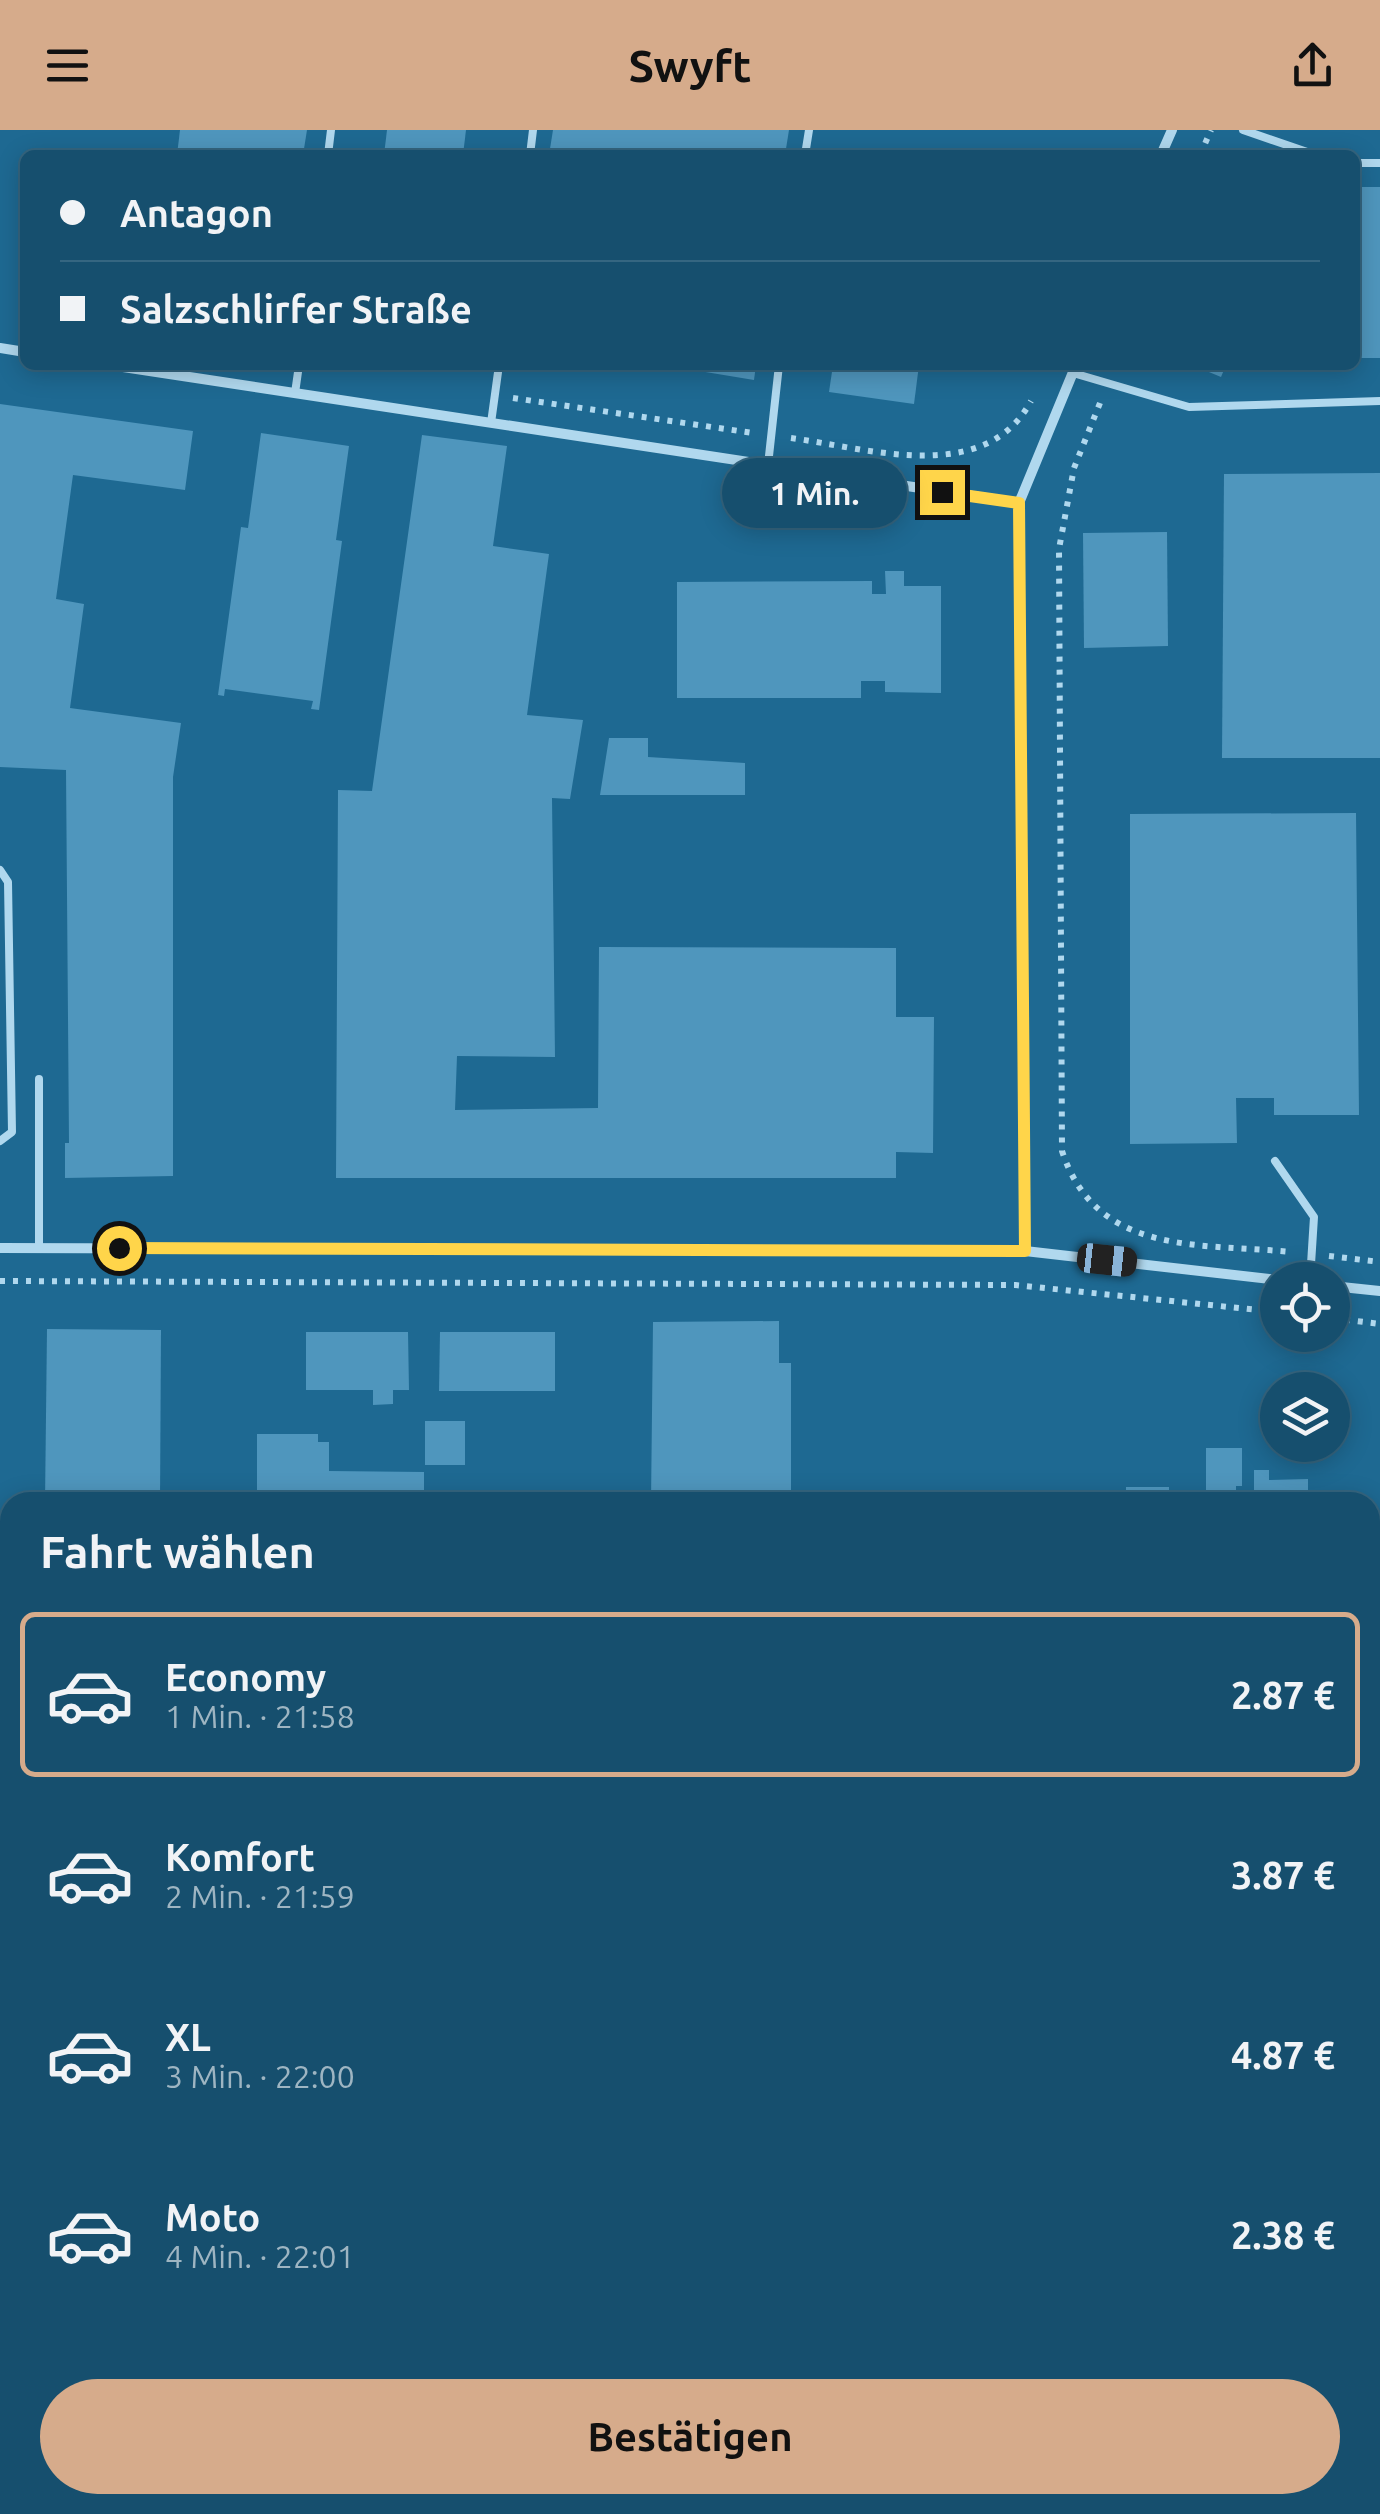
<!DOCTYPE html>
<html lang="de">
<head>
<meta charset="utf-8">
<style>
	:root { --surface:#164f6e; --page:#235976; --text:#f1f3f6; --muted:#9eb5c2; --line:#356681; --accent:#d6ab8b }
	body { margin:0; font-family:Ubuntu,sans-serif; background:var(--page); color:var(--text); height:100vh; display:flex; flex-direction:column; font-size:38px; white-space:nowrap }
	* { box-sizing:border-box; margin:0 }
	p { font-size:32px; color:var(--muted) }
	.icon { flex:none; width:55px; height:55px; fill:none; stroke:currentColor; stroke-width:2; stroke-linecap:round; stroke-linejoin:round }
	.map { position:relative; flex:1; overflow:hidden }
	.sheet { position:absolute; left:0px; top:1362px; width:1380px; height:1022px; display:flex; flex-direction:column; background:var(--surface); border-radius:30px 30px 0 0; box-shadow:0 5px 25px #0003,0 0 0 2px var(--line) }
	.sheet>* { flex:none }
	.guide { position:absolute; left:20px; top:20px; width:1340px; height:220px; border-radius:15px; box-shadow:0 5px 25px #0003,0 0 0 2px var(--line); display:grid; align-content:center; height:220px; padding:0 40px; background:var(--surface) }
	.fabs { position:absolute; left:1260px; top:1132px; display:grid; gap:20px }
	.fabs a { display:grid; place-items:center; width:90px; height:90px; border-radius:50%; background:var(--surface); box-shadow:0 5px 25px #0003,0 0 0 2px var(--line); font-size:50px }
	.end { position:absolute; width:45px; height:45px; margin:-22px; border:12px solid #ffd54a; background:#111; box-shadow:0 0 0 5px #111 }
	.from { border-radius:50% }
	.bubble { position:absolute; height:70px; border-radius:35px; background:var(--surface); box-shadow:0 5px 25px #0003,0 0 0 2px var(--line); font-size:32px; font-weight:700; line-height:70px; text-align:center }
	.car { position:absolute; width:30px; height:60px; margin:-30px -15px; border-radius:12px; box-shadow:0 0 8px 2px #0007; background:linear-gradient(#222 24%,#8ab4d8 0 40%,#222 0 76%,#8ab4d8 0 86%,#222 0) }
	.guide b { display:flex; align-items:center; gap:35px; height:95px; font-size:38px }
	.guide b+b { border-top:2px solid var(--line) }
	.guide i { width:25px; height:25px; background:var(--text) }
	ul { padding:0; list-style:none }
	li { display:flex; align-items:center; gap:30px; height:165px; margin:0 20px 15px; padding:0 20px; border:5px solid transparent; border-radius:15px }
	li div { flex:1 }
	li b { display:block; font-size:38px }
	li em { font-style:normal; font-weight:700 }
	li.current { border-color:var(--accent) }
	li>.icon { width:90px; height:90px; stroke-width:1.5 }
	h2 { padding:0 40px; font-size:45px; line-height:120px }
	.cta { display:flex; gap:20px; margin-top:auto; padding:20px 40px }
	.cta a { flex:1; height:115px; border-radius:60px; background:var(--accent); color:#111; font-size:40px; font-weight:700; line-height:115px; text-align:center }
	header { display:flex; justify-content:space-between; align-items:center; height:130px; padding:0 40px; background:var(--accent); color:#111; font-size:45px; font-weight:700 }
	.map>svg:first-child { display:block }
</style>
</head>
<body>
<header><svg class="icon" aria-label="menu" viewBox="0 0 24 24"><path d="M4 6h16M4 12h16M4 18h16"/></svg>Swyft<svg class="icon" aria-label="share" viewBox="0 0 24 24"><path d="M12 15V3M7 8l5-5 5 5M5 13v7h14v-7"/></svg></header>
<div class="map">
<svg width="1380" height="2384" viewBox="0 0 1380 2384">
	<rect width="100%" height="100%" fill="#1e6992"/>
	<g fill="#4f96bd">
		<polygon points="180,0 307,0 303,25 177,25"/>
		<polygon points="387,0 466,0 463,25 384,25"/>
		<polygon points="553,0 789,0 785,25 549,25"/>
		<rect x="1355" y="57" width="25" height="171"/>
		<polygon points="663,235 756,235 754,250"/>
		<polygon points="833,235 919,235 914,274 829,262"/>
		<polygon points="1192,235 1226,235 1221,247"/>
		<polygon points="0,274 193,301 185,360 73,345 56,469 84,474 70,578 181,593 173,647 173,1046 65,1048 65,1013 69,1013 66,640 0,637"/>
		<polygon points="261,303 349,316 336,410 342,411 319,580 311,579 313,571 225,559 224,566 218,565 241,397 248,398"/>
		<polygon points="422,305 507,316 493,416 549,424 527,585 583,590 570,669 552,668 555,927 457,926 455,980 598,978 599,817 896,818 896,887 934,887 933,1023 896,1022 896,1048 336,1048 338,660 372,661"/>
		<polygon points="1380,343 1380,628 1222,628 1224,344"/>
		<polygon points="1167,402 1168,516 1084,518 1083,403"/>
		<polygon points="885,441 904,441 904,456 941,456 941,563 885,562 885,551 861,551 861,568 677,568 677,452 872,451 872,464 886,464"/>
		<polygon points="609,608 648,608 648,627 745,633 745,665 600,665"/>
		<polygon points="1356,683 1359,985 1274,985 1274,968 1236,968 1237,1013 1130,1014 1130,684"/>
		<polygon points="779,1191 779,1233 791,1233 791,1372 651,1372 653,1192"/>
		<polygon points="47,1199 161,1200 160,1372 45,1372"/>
		<polygon points="306,1202 408,1202 409,1260 393,1260 393,1274 373,1275 373,1260 306,1260"/>
		<polygon points="440,1202 555,1202 555,1261 439,1261"/>
		<rect x="425" y="1291" width="40" height="44"/>
		<polygon points="257,1304 318,1304 318,1312 329,1312 329,1341 424,1342 424,1372 257,1372"/>
		<polygon points="1206,1318 1242,1318 1242,1356 1236,1356 1236,1372 1215,1372 1215,1360 1206,1360"/>
		<polygon points="1254,1340 1269,1340 1269,1350 1308,1349 1308,1372 1254,1372"/>
		<rect x="1126" y="1357" width="43" height="15"/>
		<polygon points="1370,1391 1376,1391 1376,1415 1380,1415 1380,1481 1370,1481"/>
	</g>
	<g fill="none" stroke-linecap="round" stroke-linejoin="round">
		<g stroke="#b0d8ee" stroke-width="6" stroke-dasharray="5 8" stroke-linecap="butt">
			<polyline points="1200,25 1211,0"/>
			<polyline points="513,268 753,303"/>
			<path d="M 1100,273 L 1074,338 L 1059,419 L 1062,1021 C 1097,1127 1200,1113 1292,1122"/>
			<path d="M 791,308 C 867,318 985,357 1031,271"/>
			<polyline points="1329,1126 1380,1132"/>
			<polyline points="0,1151 1015,1155 1278,1182"/>
			<polyline points="1332,1188 1380,1194"/>
		</g>
		<g stroke="#b0d8ee" stroke-width="8">
			<polyline points="1243,0 1316,25"/>
			<polyline points="328,25 331,0"/>
			<polyline points="530,25 533,0"/>
			<polyline points="805,25 809,0"/>
			<polyline points="1355,33 1380,33"/>
			<polyline points="1073,243 1189,277 1380,271"/>
			<polyline points="295,263 299,235"/>
			<polyline points="491,293 499,235"/>
			<polyline points="768,335 779,235"/>
			<polyline points="0,740 8,752 12,1002 0,1011"/>
			<polyline points="39,949 39,1118"/>
			<polyline points="1275,1031 1314,1087 1310,1150"/>
		</g>
		<g stroke="#b0d8ee" stroke-width="10">
			<polyline points="1161,25 1172,0"/>
			<polyline points="0,218 25,222"/>
			<polyline points="110,235 1019,373"/>
			<polyline points="0,1118 1025,1121 1278,1150"/>
			<polyline points="1025,1121 1019,373 1076,235"/>
			<polyline points="1332,1156 1380,1161"/>
		</g>
		<g stroke="#fff" stroke-width="8" stroke-dasharray="18 8" stroke-linecap="butt">
			<polyline points="0,1796 10,1796"/>
			<polyline points="1370,1797 1380,1797"/>
			<polyline points="1370,1823 1380,1823"/>
			<polyline points="0,1824 10,1824"/>
		</g>
	</g>
	<g fill="none" stroke-linecap="round" stroke-linejoin="round">
		<polyline stroke="#ffd54a" stroke-width="12" points="119,1118 1025,1121 1019,373 942,362"/>
	</g>
</svg>
<div class="fabs">
<a><svg class="icon" aria-label="locate" viewBox="0 0 24 24"><circle cx="12" cy="12" r="6"/><path d="M12 2v4M12 18v4M2 12h4M18 12h4"/></svg></a>
<a><svg class="icon" aria-label="layers" viewBox="0 0 24 24"><path d="M12 4l9 5-9 5-9-5zM3 14l9 5 9-5"/></svg></a>
</div>
<i class="end from" style="left:119px;top:1118px"></i>
<i class="end" style="left:942px;top:362px"></i>
<div class="bubble" style="left:722px;top:328px;width:185px">1 Min.</div>
<i class="car" style="left:1107px;top:1130px;rotate:96deg"></i>
<div class="guide">
<b><i class="from"></i>Antagon</b>
<b><i></i>Salzschlirfer Straße</b>
</div>
<section class="sheet">
<h2>Fahrt wählen</h2>
<ul>
<li class="current"><svg class="icon" aria-label="car" viewBox="0 0 24 24"><path d="M5 17H2v-5l4-1 3-4h7l3 4 3 1v5h-3M9 17h6M6 11h13"/><circle cx="7" cy="17" r="2"/><circle cx="17" cy="17" r="2"/></svg><div><b>Economy</b><p>1 Min. · 21:58</p></div><em>2.87 €</em></li>
<li><svg class="icon" aria-label="car" viewBox="0 0 24 24"><path d="M5 17H2v-5l4-1 3-4h7l3 4 3 1v5h-3M9 17h6M6 11h13"/><circle cx="7" cy="17" r="2"/><circle cx="17" cy="17" r="2"/></svg><div><b>Komfort</b><p>2 Min. · 21:59</p></div><em>3.87 €</em></li>
<li><svg class="icon" aria-label="car" viewBox="0 0 24 24"><path d="M5 17H2v-5l4-1 3-4h7l3 4 3 1v5h-3M9 17h6M6 11h13"/><circle cx="7" cy="17" r="2"/><circle cx="17" cy="17" r="2"/></svg><div><b>XL</b><p>3 Min. · 22:00</p></div><em>4.87 €</em></li>
<li><svg class="icon" aria-label="car" viewBox="0 0 24 24"><path d="M5 17H2v-5l4-1 3-4h7l3 4 3 1v5h-3M9 17h6M6 11h13"/><circle cx="7" cy="17" r="2"/><circle cx="17" cy="17" r="2"/></svg><div><b>Moto</b><p>4 Min. · 22:01</p></div><em>2.38 €</em></li>
</ul>
<div class="cta"><a>Bestätigen</a></div>
</section>
</div>
</body>
</html>
